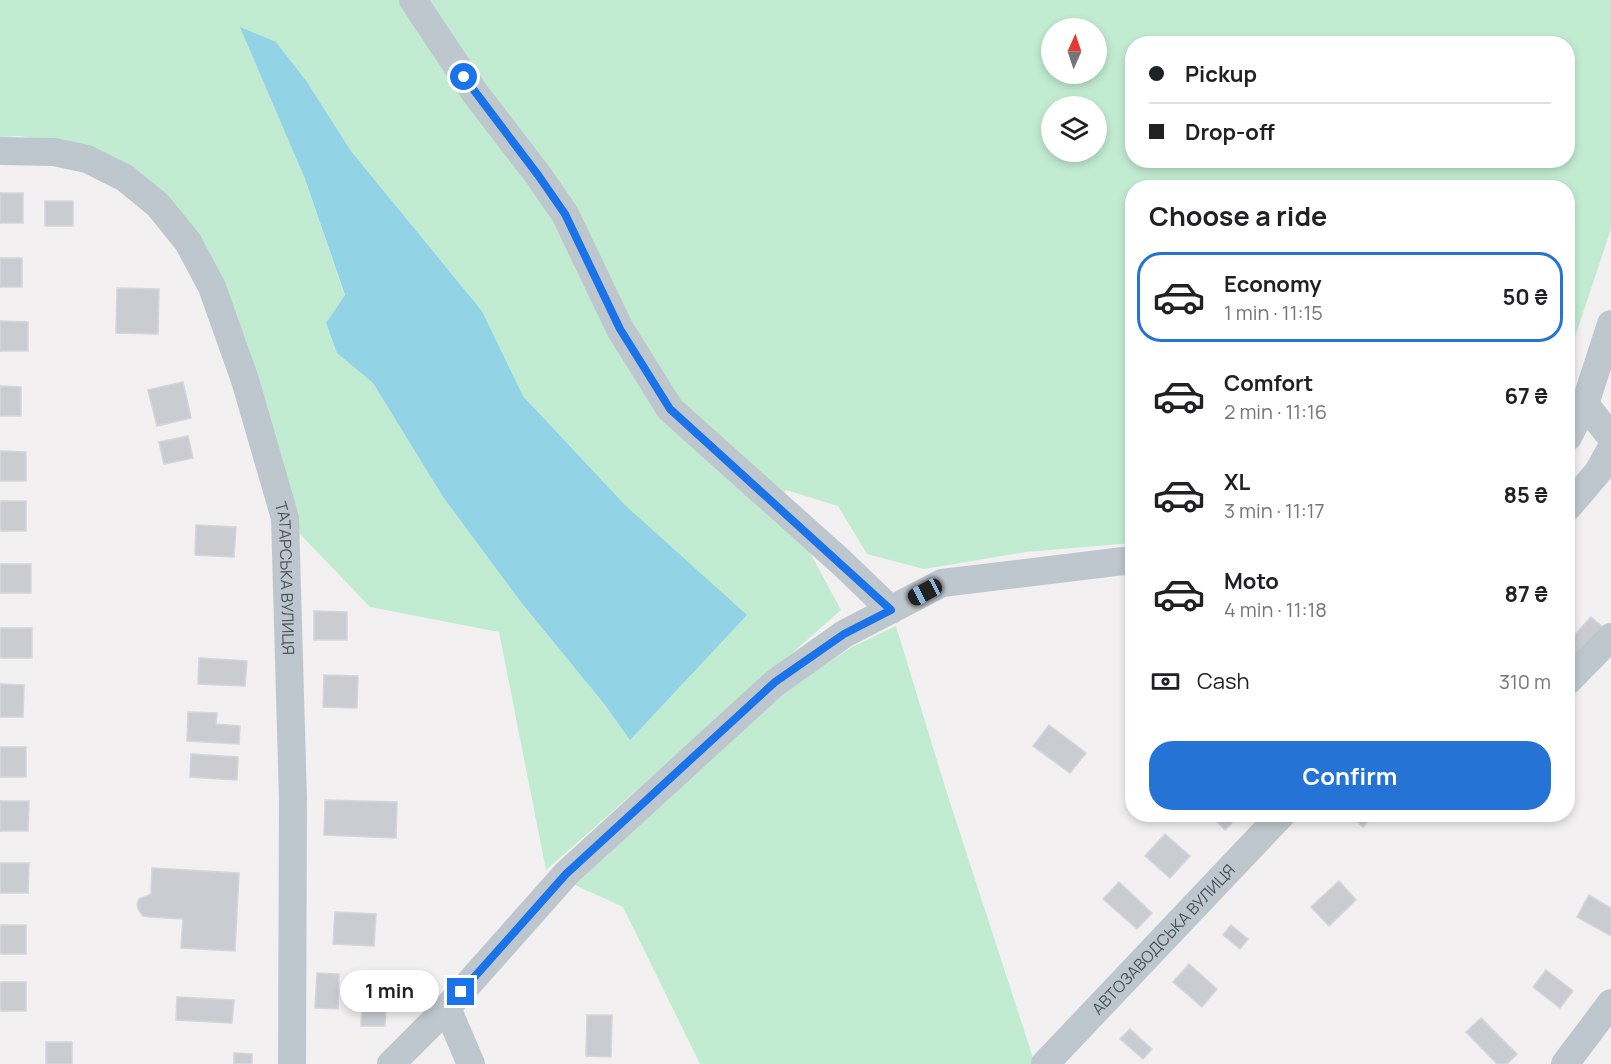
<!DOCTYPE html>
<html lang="en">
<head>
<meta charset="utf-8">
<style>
	:root { --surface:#fff; --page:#f6f6f6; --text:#202124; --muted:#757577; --line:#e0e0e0; --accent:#2673d6 }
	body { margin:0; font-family:Manrope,sans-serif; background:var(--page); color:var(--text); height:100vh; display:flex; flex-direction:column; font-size:22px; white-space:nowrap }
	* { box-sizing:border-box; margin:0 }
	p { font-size:20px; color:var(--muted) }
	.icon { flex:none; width:33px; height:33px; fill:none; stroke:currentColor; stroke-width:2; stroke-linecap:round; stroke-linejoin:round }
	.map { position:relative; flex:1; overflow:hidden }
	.side { position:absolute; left:1125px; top:180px; width:450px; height:642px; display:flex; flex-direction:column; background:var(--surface); border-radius:24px; box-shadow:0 3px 9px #0003 }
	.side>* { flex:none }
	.hud { position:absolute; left:1125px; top:36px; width:450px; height:132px; border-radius:24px; box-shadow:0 3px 9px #0003; display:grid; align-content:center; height:132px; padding:0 24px; background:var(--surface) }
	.needle { width:39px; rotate:3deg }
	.fabs { position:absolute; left:1041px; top:18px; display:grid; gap:12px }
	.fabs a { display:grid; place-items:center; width:66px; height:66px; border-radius:50%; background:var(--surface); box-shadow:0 3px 9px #0003; font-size:30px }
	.end { position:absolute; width:27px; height:27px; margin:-14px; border:8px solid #1a73e8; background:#fff; box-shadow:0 0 0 3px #fff }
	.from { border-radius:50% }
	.bubble { position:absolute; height:42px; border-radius:21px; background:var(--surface); box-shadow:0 3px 9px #0003; font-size:20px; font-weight:700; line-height:42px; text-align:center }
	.car { position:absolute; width:18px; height:36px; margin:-18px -9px; border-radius:8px; box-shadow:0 0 4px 2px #0007; background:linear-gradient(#222 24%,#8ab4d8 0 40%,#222 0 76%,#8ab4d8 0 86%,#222 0) }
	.hud b { display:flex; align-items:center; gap:21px; height:57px; font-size:22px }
	.hud b+b { border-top:2px solid var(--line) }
	.hud i { width:15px; height:15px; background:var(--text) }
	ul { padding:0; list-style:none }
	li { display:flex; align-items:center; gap:18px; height:90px; margin:0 12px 9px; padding:0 12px; border:3px solid transparent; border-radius:24px }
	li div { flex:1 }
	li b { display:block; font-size:22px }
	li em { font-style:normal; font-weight:700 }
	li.on { border-color:var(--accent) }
	li>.icon { width:54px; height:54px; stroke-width:1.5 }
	h2 { padding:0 24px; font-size:27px; line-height:72px }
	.pay { display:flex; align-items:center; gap:15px; height:66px; padding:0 24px; font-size:22px }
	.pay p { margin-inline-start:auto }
	.cta { display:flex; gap:12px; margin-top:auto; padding:12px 24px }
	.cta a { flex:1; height:69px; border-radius:24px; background:var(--accent); color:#fff; font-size:24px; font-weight:700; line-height:69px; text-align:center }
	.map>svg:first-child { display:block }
</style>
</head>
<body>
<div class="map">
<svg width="1611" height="1064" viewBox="0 0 1611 1064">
	<rect width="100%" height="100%" fill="#f2f0f0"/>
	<g fill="#c2ecd2" fill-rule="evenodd">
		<path d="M 0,0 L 1611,0 L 1611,229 L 1568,358 L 1568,188 L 1132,188 L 1132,543 L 1026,552 L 924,569 L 867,554 L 838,506 L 786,490 L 770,517 L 806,545 L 841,610 L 546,870 L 499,632 L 370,607 L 298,532 L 200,238 L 59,142 L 20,136 L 0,137 ZM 241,28 L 307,82 L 351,151 L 482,311 L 523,396 L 626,506 L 630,739 L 605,705 L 520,601 L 443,497 L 373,383 L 337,352 L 326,323 L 345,296 L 305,179 ZM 1052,28 L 1096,28 L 1096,74 L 1052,74 ZM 1132,44 L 1568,44 L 1568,160 L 1132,160 ZM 1052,106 L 1096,106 L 1096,152 L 1052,152 Z"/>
		<polygon points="896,626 945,787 1035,1064 700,1064 623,907 575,885 781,694 850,648"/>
	</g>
	<polygon fill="#92d4e6" points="240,27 276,42 307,82 351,151 482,311 523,396 626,506 747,615 630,740 605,705 520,601 443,497 373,383 337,353 326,323 345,295 305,179"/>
	<g fill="#caccd2" stroke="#d4d6db" stroke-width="1.5">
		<rect x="0" y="193" width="23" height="30"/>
		<rect x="45" y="201" width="28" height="25"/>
		<rect x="0" y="258" width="22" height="29"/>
		<polygon points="117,288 159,289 158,334 116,333"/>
		<polygon points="0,321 28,322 28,351 0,351"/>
		<polygon points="183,382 191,418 157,426 148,390"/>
		<polygon points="0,386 21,387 21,416 0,416"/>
		<polygon points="188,436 193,458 164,464 159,442"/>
		<polygon points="0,451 26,452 26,481 0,481"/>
		<rect x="0" y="501" width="26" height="30"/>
		<polygon points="196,525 236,527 234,557 195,555"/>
		<rect x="0" y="564" width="31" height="29"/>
		<polygon points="314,611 347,612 347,640 314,640"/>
		<polygon points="1591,617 1605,629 1579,659 1568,649 1568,642"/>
		<rect x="0" y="628" width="32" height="30"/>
		<polygon points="199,658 247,661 245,686 198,684"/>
		<polygon points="324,675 358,676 357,708 323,707"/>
		<polygon points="0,684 24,685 23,717 0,717"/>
		<polygon points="188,712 217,713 216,724 240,726 239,744 187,741"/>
		<polygon points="1049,725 1086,753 1070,773 1033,746"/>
		<rect x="0" y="747" width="26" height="30"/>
		<polygon points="191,754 238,757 237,780 190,777"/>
		<polygon points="325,800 397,802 396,838 324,835"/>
		<polygon points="0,801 29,801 28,831 0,831"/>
		<polygon points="1210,814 1241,814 1225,830"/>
		<polygon points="1349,814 1374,814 1363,827"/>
		<polygon points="1165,834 1190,856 1170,878 1145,856"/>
		<polygon points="0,863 29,863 28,893 0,893"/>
		<polygon points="152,868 239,873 235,951 181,948 183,919 150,917 143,916 139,911 137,905 139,899 151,894"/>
		<polygon points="1339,881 1356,900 1329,926 1311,907"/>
		<polygon points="1119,882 1152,913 1137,929 1103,899"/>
		<polygon points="1589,895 1611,908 1611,936 1577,917"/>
		<polygon points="335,912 376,914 374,946 333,944"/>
		<rect x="0" y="925" width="26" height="29"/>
		<polygon points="1231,925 1248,939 1240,949 1223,935"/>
		<polygon points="1189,964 1217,989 1202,1007 1173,982"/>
		<polygon points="1546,970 1573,991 1560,1008 1533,987"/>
		<polygon points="317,973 339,974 338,1009 315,1008"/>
		<rect x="0" y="982" width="26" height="29"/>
		<polygon points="177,997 234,1000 232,1023 176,1020"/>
		<polygon points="362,1003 386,1005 385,1026 361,1026"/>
		<polygon points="587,1015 612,1015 611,1057 586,1056"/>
		<polygon points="1481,1018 1517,1054 1507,1064 1497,1064 1466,1032"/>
		<polygon points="1130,1029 1152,1049 1143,1059 1120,1039"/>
		<rect x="46" y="1042" width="26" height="22"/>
		<polygon points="234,1053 252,1054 252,1064 234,1064"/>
	</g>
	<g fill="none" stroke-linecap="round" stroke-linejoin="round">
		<g stroke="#bfc7ce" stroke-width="28">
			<polyline points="413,0 475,93 538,175 565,214 620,329 670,409 841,562 891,610"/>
			<path id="s1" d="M 0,151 L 54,152 L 87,159 L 125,178 L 158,205 L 188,242 L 212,287 L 245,380 L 285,518 L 293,800 L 292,1064"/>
			<polyline points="1585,404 1611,437"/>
			<polyline points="1568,437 1585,404 1611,324"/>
			<polyline points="1568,507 1598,472 1611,449"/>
			<polyline points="1568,681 1611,637"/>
			<polyline points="447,1008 471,1064"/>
			<polyline points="391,1064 447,1008 566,874 775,683 844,634 942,583 1132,560"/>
			<path id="s2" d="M 1045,1064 L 1282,814"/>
			<polyline points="1565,1064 1611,1003"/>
		</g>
	</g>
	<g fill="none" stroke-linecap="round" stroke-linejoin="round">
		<polyline stroke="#1a73e8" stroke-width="8" points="461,992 566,874 775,682 844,634 891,610 670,409 620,329 565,214 538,175 464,77"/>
	</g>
	<g text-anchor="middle" stroke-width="5" stroke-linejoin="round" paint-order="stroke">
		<g font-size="16" fill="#49535c" stroke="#fff">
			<text dy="6" stroke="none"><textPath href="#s1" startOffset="574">ТАТАРСЬКА ВУЛИЦЯ</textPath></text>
			<text dy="6" stroke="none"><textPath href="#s2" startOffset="172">АВТОЗАВОДСЬКА ВУЛИЦЯ</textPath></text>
		</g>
	</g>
</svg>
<div class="fabs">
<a><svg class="needle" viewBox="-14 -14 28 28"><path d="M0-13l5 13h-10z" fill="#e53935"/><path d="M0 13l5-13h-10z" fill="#757577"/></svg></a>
<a><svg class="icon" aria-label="layers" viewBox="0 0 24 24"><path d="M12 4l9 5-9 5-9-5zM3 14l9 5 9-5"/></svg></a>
</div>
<i class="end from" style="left:464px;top:77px"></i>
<i class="end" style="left:461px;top:992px"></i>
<div class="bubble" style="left:340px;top:970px;width:99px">1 min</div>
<i class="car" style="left:925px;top:592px;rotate:242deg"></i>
<div class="hud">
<b><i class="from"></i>Pickup</b>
<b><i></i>Drop-off</b>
</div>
<section class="side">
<h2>Choose a ride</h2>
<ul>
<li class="on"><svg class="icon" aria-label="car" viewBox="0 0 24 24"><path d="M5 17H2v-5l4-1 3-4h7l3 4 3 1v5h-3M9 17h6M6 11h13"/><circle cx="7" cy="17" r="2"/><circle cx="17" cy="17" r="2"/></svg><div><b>Economy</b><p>1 min · 11:15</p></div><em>50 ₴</em></li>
<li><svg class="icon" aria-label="car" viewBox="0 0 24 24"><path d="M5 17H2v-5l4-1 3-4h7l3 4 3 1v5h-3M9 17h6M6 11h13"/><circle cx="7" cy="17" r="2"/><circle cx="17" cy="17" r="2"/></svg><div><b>Comfort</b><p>2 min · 11:16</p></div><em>67 ₴</em></li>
<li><svg class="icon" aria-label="car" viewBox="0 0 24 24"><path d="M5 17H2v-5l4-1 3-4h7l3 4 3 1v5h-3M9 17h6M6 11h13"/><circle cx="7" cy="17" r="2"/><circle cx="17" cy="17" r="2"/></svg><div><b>XL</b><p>3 min · 11:17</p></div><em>85 ₴</em></li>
<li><svg class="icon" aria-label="car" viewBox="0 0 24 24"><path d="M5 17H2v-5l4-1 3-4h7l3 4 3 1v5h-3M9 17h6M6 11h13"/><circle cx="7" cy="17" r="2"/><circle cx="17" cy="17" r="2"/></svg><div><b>Moto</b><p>4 min · 11:18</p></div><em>87 ₴</em></li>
</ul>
<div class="pay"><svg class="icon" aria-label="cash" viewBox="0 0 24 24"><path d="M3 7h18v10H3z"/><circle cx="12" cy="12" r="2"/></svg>Cash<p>310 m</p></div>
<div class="cta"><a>Confirm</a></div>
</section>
</div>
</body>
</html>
